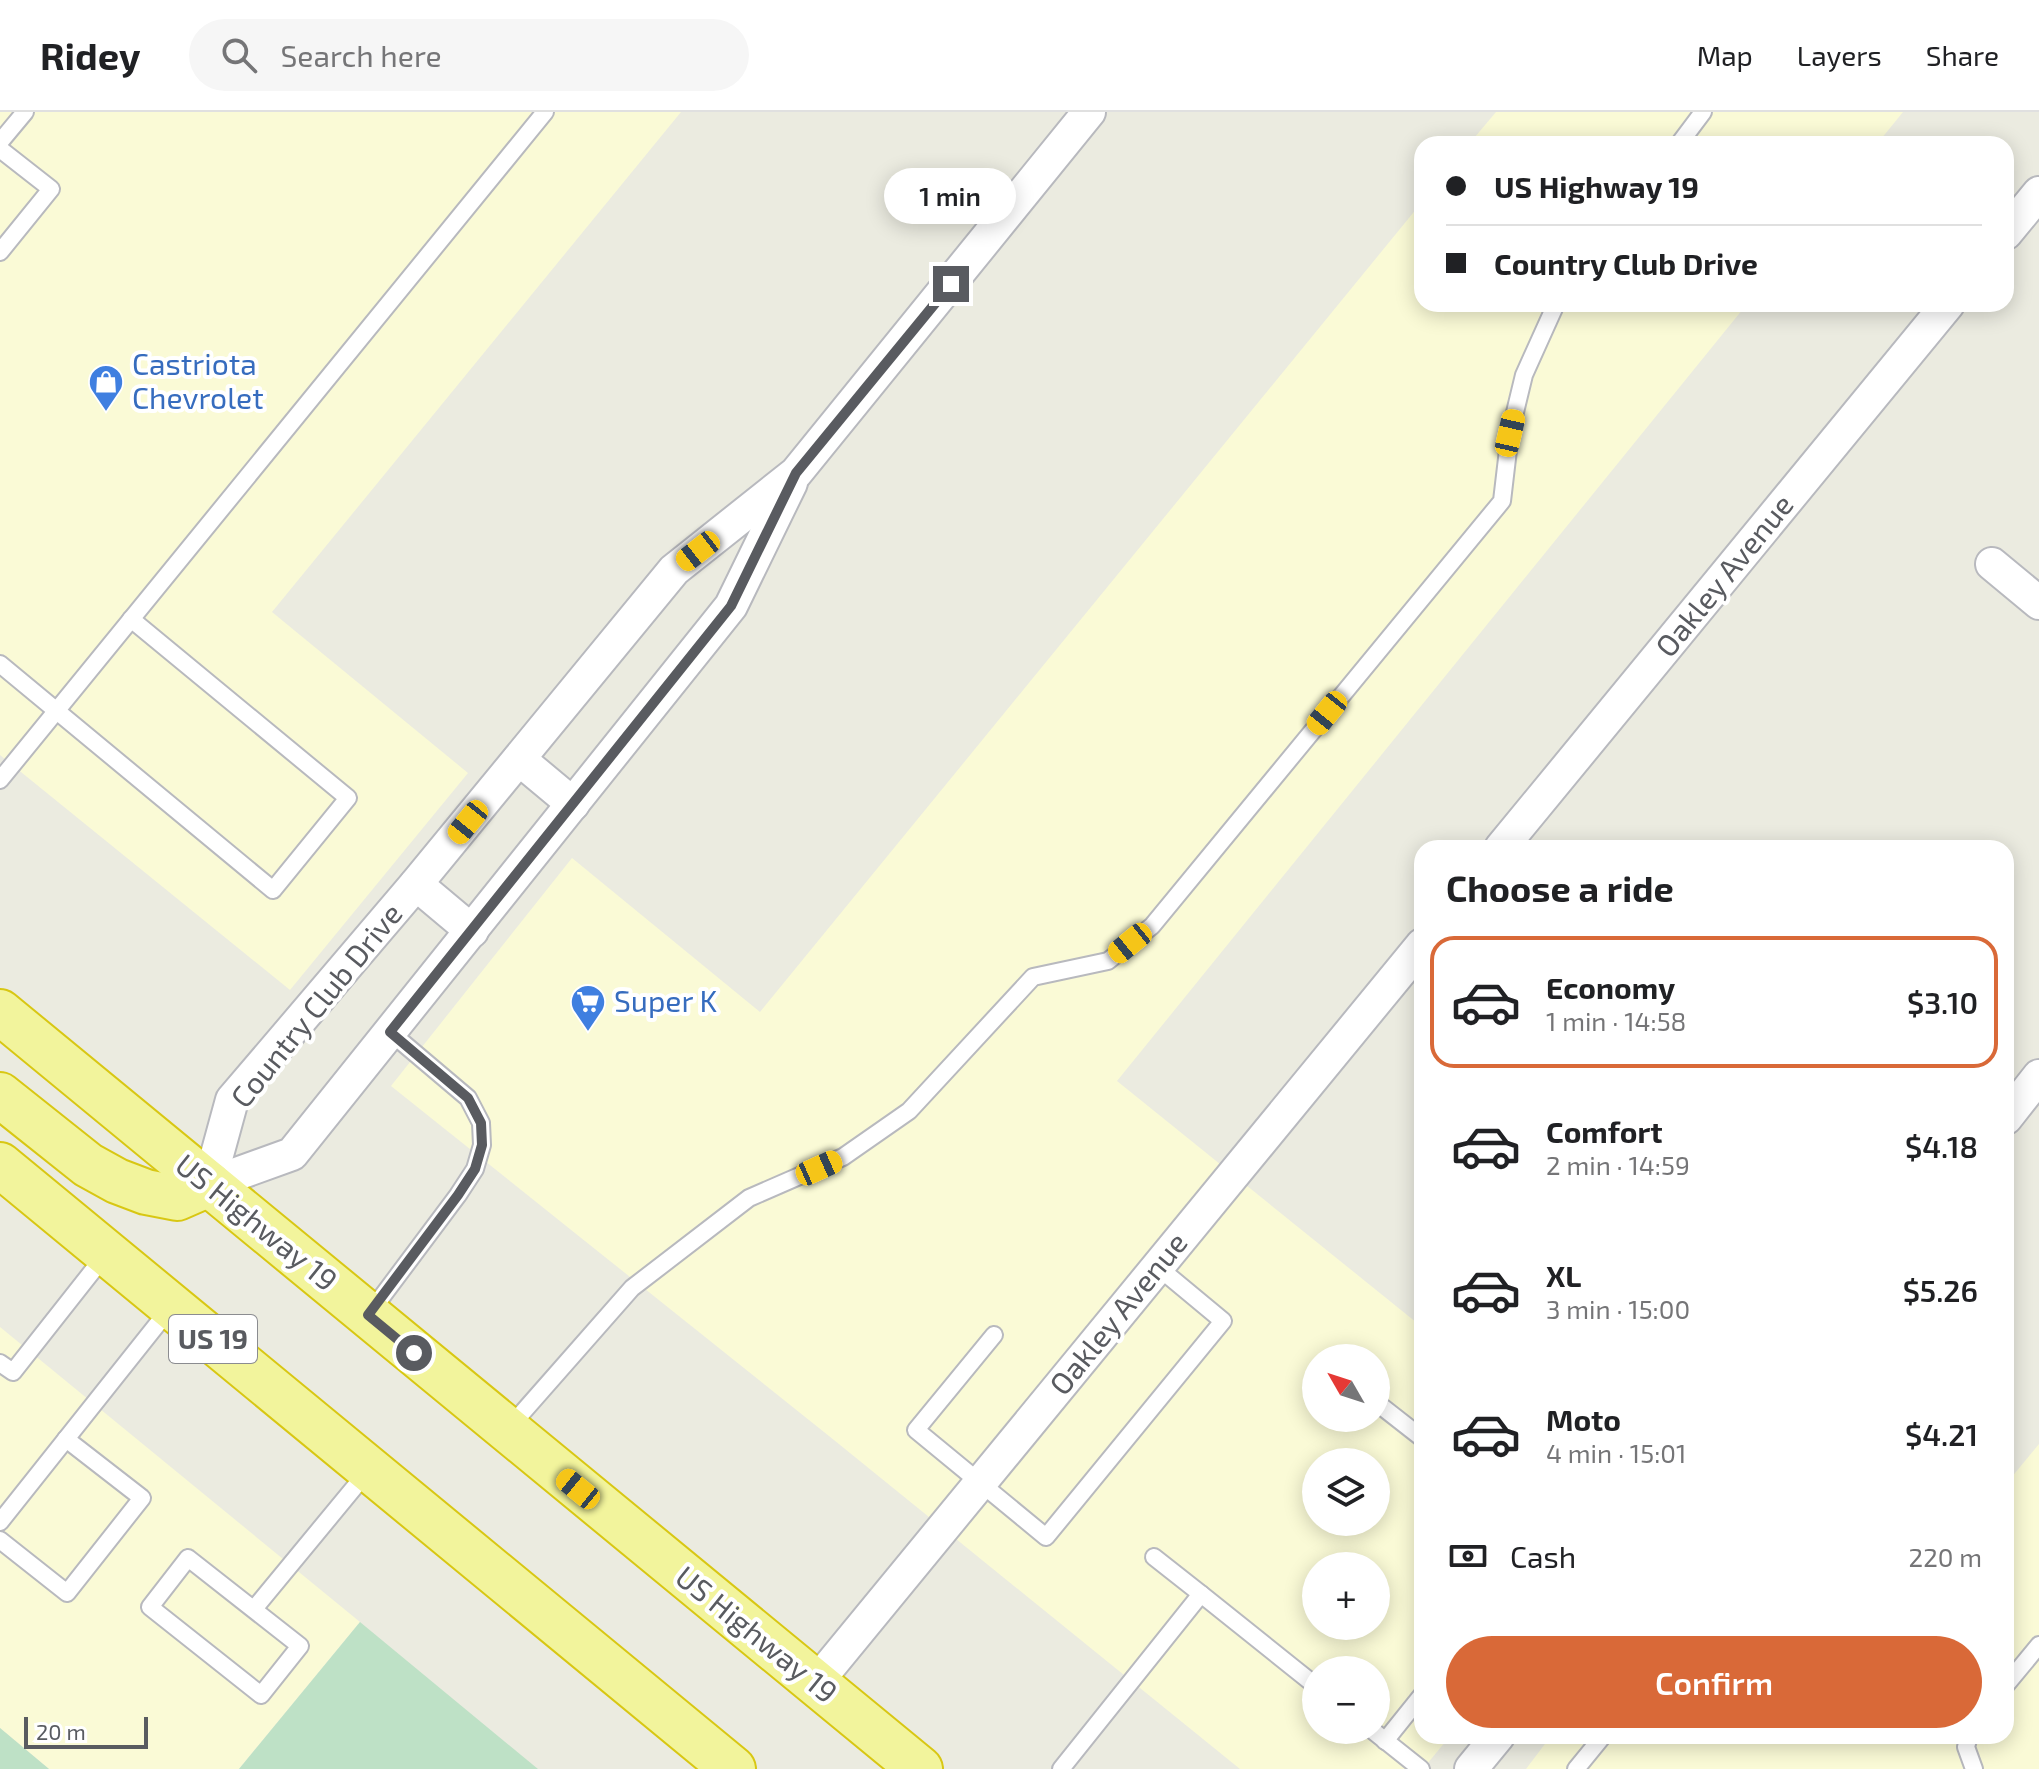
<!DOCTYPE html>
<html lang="en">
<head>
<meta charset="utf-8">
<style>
	:root { --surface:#fff; --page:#f6f6f6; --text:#202124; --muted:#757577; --line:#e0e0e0; --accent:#d96938 }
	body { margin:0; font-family:"Exo 2",sans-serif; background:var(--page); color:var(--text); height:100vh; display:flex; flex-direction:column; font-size:30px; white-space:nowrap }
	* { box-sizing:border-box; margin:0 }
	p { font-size:26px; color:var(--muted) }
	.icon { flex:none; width:44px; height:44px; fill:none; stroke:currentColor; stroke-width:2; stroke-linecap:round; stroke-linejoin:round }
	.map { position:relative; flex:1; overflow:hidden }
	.side { position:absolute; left:1414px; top:728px; width:600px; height:904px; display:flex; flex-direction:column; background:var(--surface); border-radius:24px; box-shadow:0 4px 20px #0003 }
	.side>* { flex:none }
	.banner { position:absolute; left:1414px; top:24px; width:600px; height:176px; border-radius:24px; box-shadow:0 4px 20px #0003; display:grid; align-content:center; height:176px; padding:0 32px; background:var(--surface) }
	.needle { width:52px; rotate:309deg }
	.tools { position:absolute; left:1302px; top:1232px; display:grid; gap:16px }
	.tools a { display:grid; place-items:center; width:88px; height:88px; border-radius:50%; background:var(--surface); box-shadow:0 4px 20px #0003; font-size:40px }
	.scale { position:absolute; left:24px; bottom:20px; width:124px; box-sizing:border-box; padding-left:8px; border:4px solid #595b60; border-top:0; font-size:22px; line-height:28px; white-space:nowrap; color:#595b60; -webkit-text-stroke:6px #fff; paint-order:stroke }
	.end { position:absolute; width:36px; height:36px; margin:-18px; border:10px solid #595b60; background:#fff; box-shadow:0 0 0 4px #fff }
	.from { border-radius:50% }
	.bubble { position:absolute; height:56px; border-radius:28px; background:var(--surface); box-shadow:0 4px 20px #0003; font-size:26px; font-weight:600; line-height:56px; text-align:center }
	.car { position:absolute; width:24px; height:48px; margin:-24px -12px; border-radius:10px; box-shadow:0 0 6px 2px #0007; background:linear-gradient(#f5c518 24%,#345 0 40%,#f5c518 0 76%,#345 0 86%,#f5c518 0) }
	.banner b { display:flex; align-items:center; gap:28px; height:76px; font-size:30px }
	.banner b+b { border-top:2px solid var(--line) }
	.banner i { width:20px; height:20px; background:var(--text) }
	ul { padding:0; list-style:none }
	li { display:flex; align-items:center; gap:24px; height:132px; margin:0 16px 12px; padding:0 16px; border:4px solid transparent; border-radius:24px }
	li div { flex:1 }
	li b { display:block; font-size:30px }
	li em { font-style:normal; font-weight:600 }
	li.active { border-color:var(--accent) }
	li>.icon { width:72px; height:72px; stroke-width:1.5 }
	h2 { padding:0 32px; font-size:36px; line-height:96px }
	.pay { display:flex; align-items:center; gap:20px; height:88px; padding:0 32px; font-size:30px }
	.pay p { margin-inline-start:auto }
	.action { display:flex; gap:16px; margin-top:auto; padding:16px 32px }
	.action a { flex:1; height:92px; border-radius:48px; background:var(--accent); color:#fff; font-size:32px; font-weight:600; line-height:92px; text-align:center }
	header { display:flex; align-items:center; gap:48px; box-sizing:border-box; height:112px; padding:0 40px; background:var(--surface); border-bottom:2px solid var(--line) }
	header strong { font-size:38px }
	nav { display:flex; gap:44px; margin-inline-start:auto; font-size:28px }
	.search { width:560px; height:72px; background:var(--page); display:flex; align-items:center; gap:20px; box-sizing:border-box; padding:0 28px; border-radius:44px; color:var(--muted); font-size:30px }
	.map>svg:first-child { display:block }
</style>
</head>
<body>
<header>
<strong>Ridey</strong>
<div class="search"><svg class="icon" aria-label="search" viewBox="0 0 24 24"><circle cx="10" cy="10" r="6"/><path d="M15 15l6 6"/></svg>Search here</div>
<nav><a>Map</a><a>Layers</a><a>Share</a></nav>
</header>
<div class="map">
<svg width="2039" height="1657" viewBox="0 0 2039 1657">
	<rect width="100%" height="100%" fill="#ebebe0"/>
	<g fill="#fafad6" fill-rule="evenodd">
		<polygon points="0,0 681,0 272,500 468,661 290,878 0,643"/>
		<polygon points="1496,0 1903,0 1877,32 1469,32"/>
		<path d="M 1422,90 L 1422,192 L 1747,192 L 1117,969 L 1422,1215 L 1422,1624 L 1450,1624 L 1423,1657 L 1240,1657 L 829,1324 L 391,974 L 572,746 L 760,900 ZM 1316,1246 L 1376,1246 L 1376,1306 L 1316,1306 ZM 1316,1350 L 1376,1350 L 1376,1410 L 1316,1410 ZM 1316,1454 L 1376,1454 L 1376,1514 L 1316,1514 ZM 1316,1558 L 1376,1558 L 1376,1618 L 1316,1618 Z"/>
		<polygon points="0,1215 360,1510 239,1657 49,1657 0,1616"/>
		<polygon points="2039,1332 2039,1657 1526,1657 1551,1624 2006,1624 2006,1372"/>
	</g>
	<g fill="#bee1c6">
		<polygon points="360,1510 538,1657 239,1657"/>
		<polygon points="0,1616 49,1657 0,1657"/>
	</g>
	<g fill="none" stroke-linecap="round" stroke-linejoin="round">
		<defs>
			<g id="service">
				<polyline points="0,30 25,0"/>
				<polyline points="1679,32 1703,0"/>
				<polyline points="0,37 51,77 0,140"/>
				<polyline points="0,552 273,778 348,686 131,507"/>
				<polyline points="0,668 545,0"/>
				<polyline points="369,1202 458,1083 475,1057 482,1033 481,1011 468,986 390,920"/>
				<polyline points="994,1223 916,1318 1046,1425 1223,1209 1158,1155"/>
				<polyline points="0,1251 13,1260 106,1142"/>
				<polyline points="1376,1290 1422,1326"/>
				<polyline points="508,1317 632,1176 749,1086 843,1045 909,999 1033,865 1108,849 1152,814 1502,389 1510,321 1524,263 1556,192"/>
				<polyline points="0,1410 171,1195"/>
				<polyline points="0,1428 67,1481 142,1386 66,1327"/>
				<polyline points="1154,1445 1201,1482"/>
				<polygon points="188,1446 300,1534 261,1583 150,1495"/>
				<polyline points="254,1497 367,1360"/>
				<polyline points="2006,1573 2039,1533"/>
				<polyline points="1372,1618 1421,1657"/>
				<polyline points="1969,1624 1966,1635 1974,1657"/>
				<polyline points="1385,1629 1422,1583"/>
				<polyline points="1061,1657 1201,1482 1316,1574"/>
				<polyline points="1576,1657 1603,1624"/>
			</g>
			<g id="minor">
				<polyline points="2006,121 2039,81"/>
				<polyline points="1992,452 2039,491"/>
				<polyline points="519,647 573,692"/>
				<polyline points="1501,736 1948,192"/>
				<polyline points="416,772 472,819"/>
				<polyline points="2006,1006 2039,964"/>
				<polyline points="209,1072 232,988 416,772 674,458 796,361 1089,0"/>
				<polyline points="209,1072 292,1042 731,494 791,371"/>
				<polyline points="815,1572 1422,833"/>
				<polyline points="1471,1657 1498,1624"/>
			</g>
			<g id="trunk">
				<polyline points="0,900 920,1657"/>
				<polyline points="0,983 88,1053 117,1069 146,1080 177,1086 209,1072"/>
				<polyline points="0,1053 733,1657"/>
			</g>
		</defs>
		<use href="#service" stroke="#b8b9be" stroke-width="20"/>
		<use href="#minor" stroke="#b8b9be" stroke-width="36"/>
		<use href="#trunk" stroke="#d8c713" stroke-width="48"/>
		<use href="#service" stroke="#fff" stroke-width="16"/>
		<use href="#minor" stroke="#fff" stroke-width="32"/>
		<use href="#trunk" stroke="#f2f49c" stroke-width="44"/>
	</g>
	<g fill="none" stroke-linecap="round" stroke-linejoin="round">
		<polyline stroke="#595b60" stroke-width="10" points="414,1241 368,1203 458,1083 475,1057 482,1033 481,1011 468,986 390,920 731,494 796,361 951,172"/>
	</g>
	<defs>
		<symbol id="shop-pin" viewBox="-11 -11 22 30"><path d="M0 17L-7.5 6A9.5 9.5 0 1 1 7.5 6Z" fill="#3f7fe0" stroke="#fff"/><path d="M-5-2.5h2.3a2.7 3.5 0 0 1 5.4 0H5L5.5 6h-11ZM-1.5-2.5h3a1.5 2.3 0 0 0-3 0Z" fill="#fff"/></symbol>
		<symbol id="supermarket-pin" viewBox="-11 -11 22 30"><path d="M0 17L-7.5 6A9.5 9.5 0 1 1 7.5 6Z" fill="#3f7fe0" stroke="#fff"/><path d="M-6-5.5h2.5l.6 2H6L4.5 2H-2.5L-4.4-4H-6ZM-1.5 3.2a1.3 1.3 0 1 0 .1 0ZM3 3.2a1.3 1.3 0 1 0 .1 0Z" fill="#fff"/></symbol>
	</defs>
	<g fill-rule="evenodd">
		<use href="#shop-pin" x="86" y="250" width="40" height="54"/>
		<use href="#supermarket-pin" x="568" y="870" width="40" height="54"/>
	</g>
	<g text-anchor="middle" stroke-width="8" stroke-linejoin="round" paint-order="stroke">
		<rect fill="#fff" stroke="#8b8c90" stroke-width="2" x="169" y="1203" width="88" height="48" rx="6"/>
		<g font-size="28" font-weight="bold" fill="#595b60">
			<text x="213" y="1237">US 19</text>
		</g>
		<g font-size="30" fill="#366cbe" stroke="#fff" text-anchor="start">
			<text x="132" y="263">Castriota<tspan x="132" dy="34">Chevrolet</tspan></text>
			<text x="614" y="900">Super K</text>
		</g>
		<g font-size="30" fill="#595b60" stroke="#fff">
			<text transform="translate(1725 464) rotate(-51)" y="10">Oakley Avenue</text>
			<text transform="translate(317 894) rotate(-51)" y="10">Country Club Drive</text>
			<text transform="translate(256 1111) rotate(39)" y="10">US Highway 19</text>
			<text transform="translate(1119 1202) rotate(-51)" y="10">Oakley Avenue</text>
			<text transform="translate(756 1523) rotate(39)" y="10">US Highway 19</text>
		</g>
	</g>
</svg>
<div class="tools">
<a><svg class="needle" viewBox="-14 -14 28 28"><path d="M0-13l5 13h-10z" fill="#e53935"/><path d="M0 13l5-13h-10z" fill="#757577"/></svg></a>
<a><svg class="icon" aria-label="layers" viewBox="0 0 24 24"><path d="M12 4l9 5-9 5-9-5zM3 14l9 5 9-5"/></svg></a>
<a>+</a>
<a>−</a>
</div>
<div class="scale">20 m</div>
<i class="end from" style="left:414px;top:1241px"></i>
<i class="end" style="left:951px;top:172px"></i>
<div class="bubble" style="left:884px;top:56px;width:132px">1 min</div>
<i class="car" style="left:1510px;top:321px;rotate:13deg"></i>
<i class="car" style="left:698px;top:439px;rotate:232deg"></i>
<i class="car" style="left:1327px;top:601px;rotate:219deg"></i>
<i class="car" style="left:468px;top:710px;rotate:219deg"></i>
<i class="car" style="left:1130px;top:831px;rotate:231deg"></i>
<i class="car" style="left:819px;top:1056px;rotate:66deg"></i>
<i class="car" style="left:578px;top:1377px;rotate:309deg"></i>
<div class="banner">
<b><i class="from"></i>US Highway 19</b>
<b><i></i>Country Club Drive</b>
</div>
<section class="side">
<h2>Choose a ride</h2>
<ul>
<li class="active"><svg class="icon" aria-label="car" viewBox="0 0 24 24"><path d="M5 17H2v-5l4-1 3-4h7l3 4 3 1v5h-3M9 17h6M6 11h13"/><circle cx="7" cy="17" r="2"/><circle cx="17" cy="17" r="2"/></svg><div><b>Economy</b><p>1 min · 14:58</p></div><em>$3.10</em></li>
<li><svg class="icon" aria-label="car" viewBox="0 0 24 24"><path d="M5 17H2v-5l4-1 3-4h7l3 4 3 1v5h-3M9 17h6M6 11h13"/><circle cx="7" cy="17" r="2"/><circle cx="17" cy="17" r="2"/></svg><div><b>Comfort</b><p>2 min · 14:59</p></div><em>$4.18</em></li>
<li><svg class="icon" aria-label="car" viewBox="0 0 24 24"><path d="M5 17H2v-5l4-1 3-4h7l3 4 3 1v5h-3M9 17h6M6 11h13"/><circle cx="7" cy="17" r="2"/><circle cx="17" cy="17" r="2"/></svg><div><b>XL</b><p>3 min · 15:00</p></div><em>$5.26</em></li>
<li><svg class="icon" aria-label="car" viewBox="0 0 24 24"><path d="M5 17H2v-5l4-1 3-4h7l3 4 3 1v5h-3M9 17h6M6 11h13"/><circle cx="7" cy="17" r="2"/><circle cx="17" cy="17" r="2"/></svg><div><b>Moto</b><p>4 min · 15:01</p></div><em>$4.21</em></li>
</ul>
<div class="pay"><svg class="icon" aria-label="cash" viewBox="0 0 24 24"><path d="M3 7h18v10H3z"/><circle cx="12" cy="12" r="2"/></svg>Cash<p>220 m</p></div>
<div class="action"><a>Confirm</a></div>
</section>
</div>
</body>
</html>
